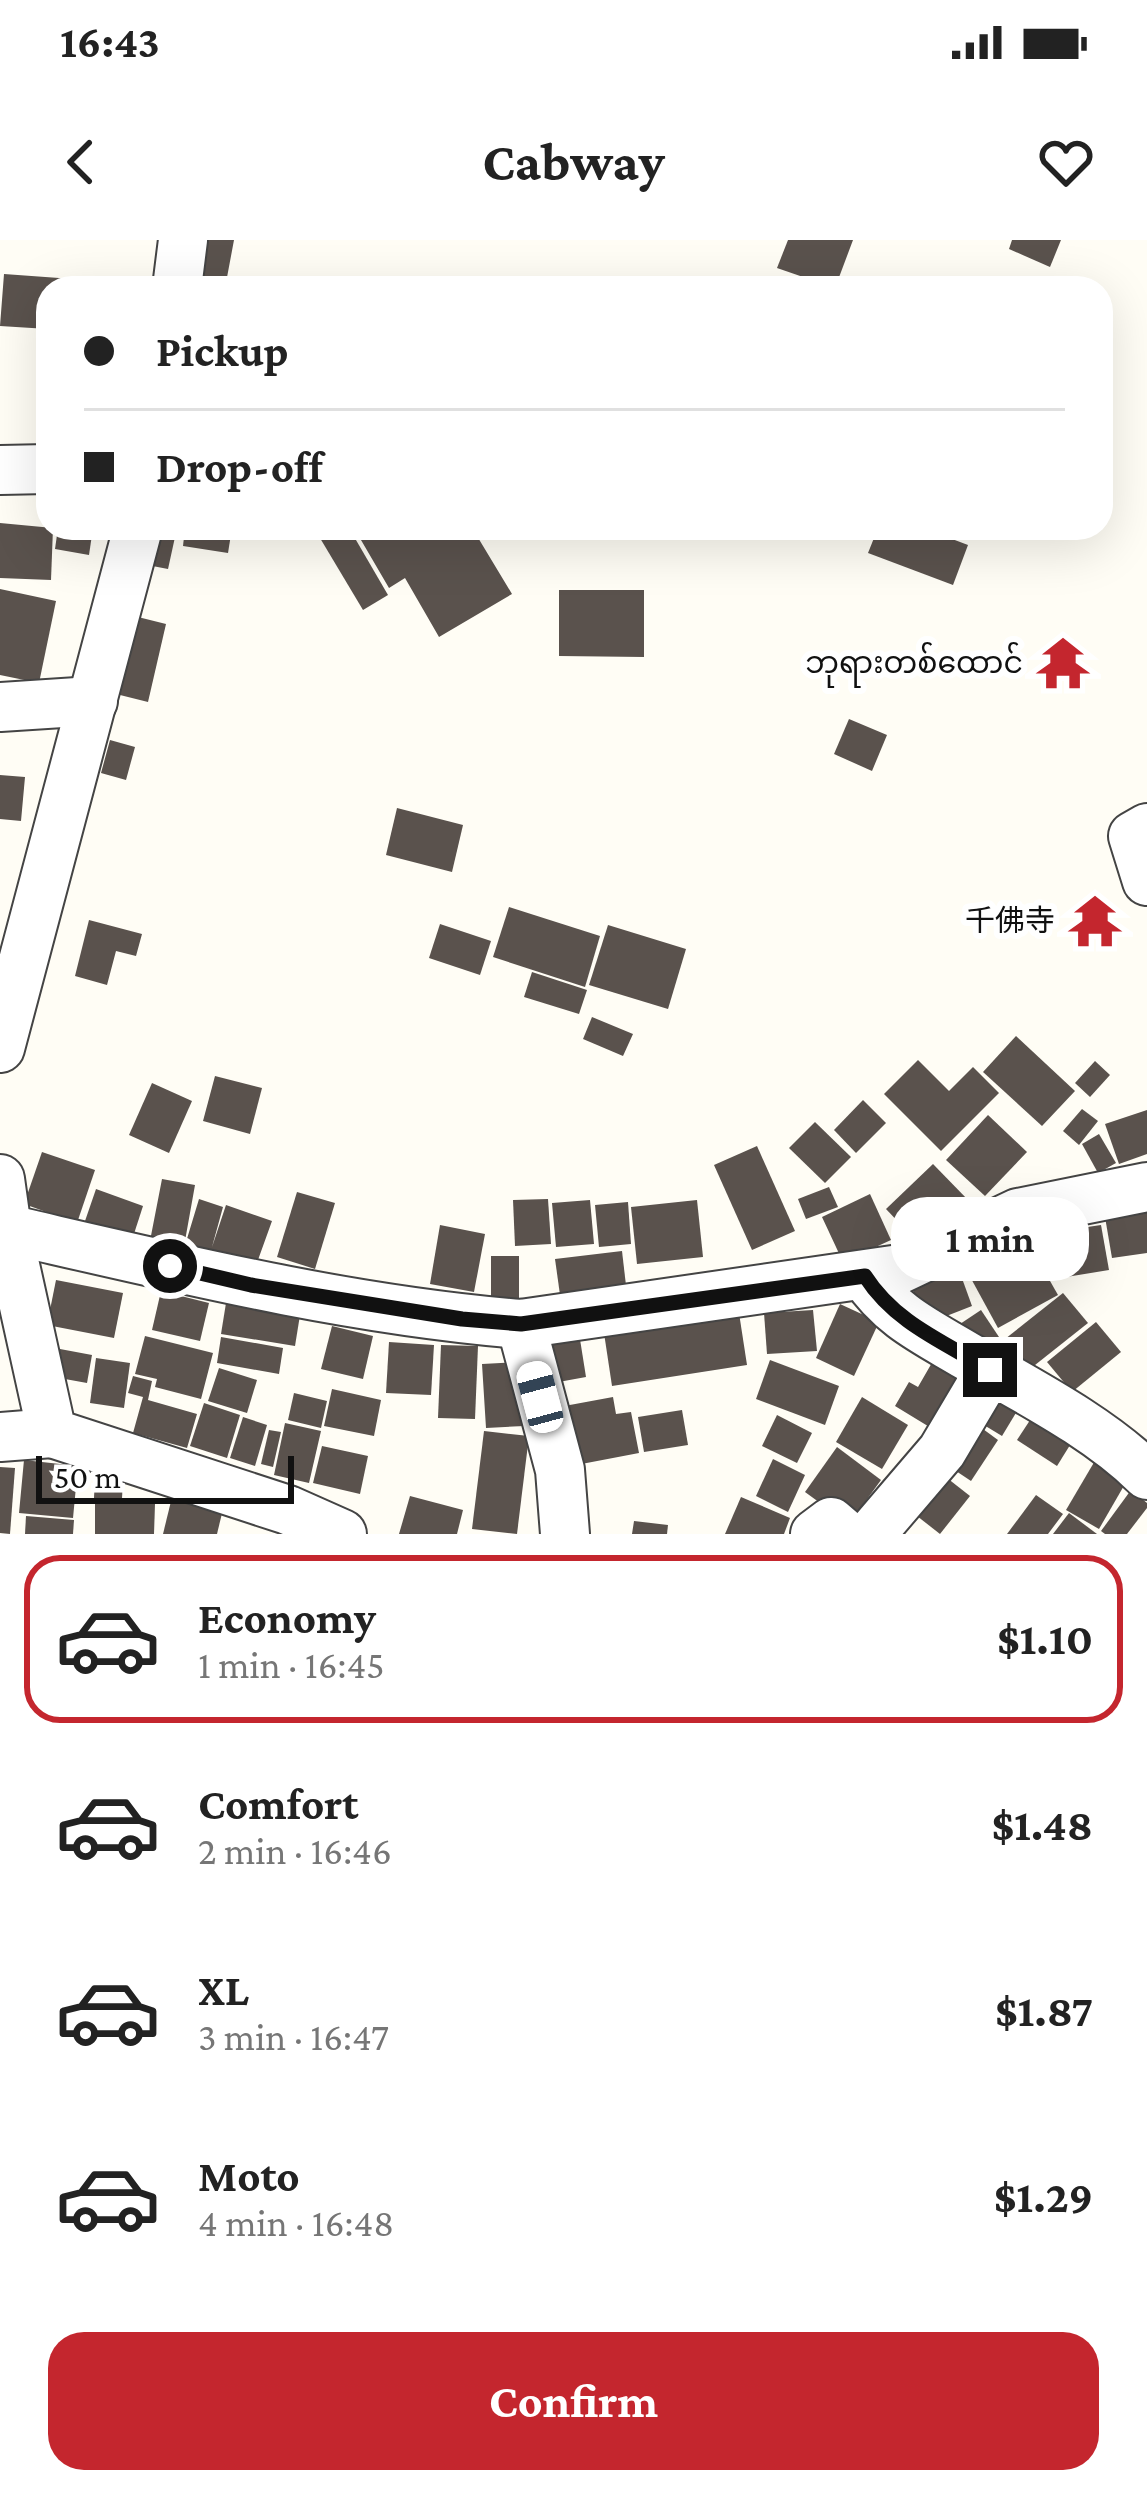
<!DOCTYPE html>
<html lang="en">
<head>
<meta charset="utf-8">
<style>
	:root { --surface:#fff; --page:#f2f2f2; --text:#222; --muted:#767676; --line:#e0e0e0; --accent:#c4262e }
	body { margin:0; font-family:"Crimson Pro","Noto Sans SC","Noto Sans Myanmar",serif; background:var(--page); color:var(--text); height:100vh; display:flex; flex-direction:column; font-size:45px; white-space:nowrap }
	* { box-sizing:border-box; margin:0 }
	p { font-size:39px; color:var(--muted) }
	.icon { flex:none; width:66px; height:66px; fill:none; stroke:currentColor; stroke-width:2; stroke-linecap:round; stroke-linejoin:round }
	.map { position:relative; height:1294px; overflow:hidden }
	.side { display:flex; flex-direction:column; background:var(--surface); flex:1 }
	.side>* { flex:none }
	.hud { position:absolute; left:36px; top:36px; width:1077px; height:264px; border-radius:36px; box-shadow:0 12px 48px #0002; display:grid; align-content:center; height:264px; padding:0 48px; background:var(--surface) }
	.scale { position:absolute; left:36px; bottom:30px; width:258px; box-sizing:border-box; padding-left:12px; border:6px solid #111; border-top:0; font-size:33px; line-height:42px; white-space:nowrap; color:#111; -webkit-text-stroke:9px #fff; paint-order:stroke }
	.end { position:absolute; width:54px; height:54px; margin:-27px; border:15px solid #111; background:#fff; box-shadow:0 0 0 6px #fff }
	.from { border-radius:50% }
	.bubble { position:absolute; height:84px; border-radius:36px; background:var(--surface); box-shadow:0 12px 48px #0002; font-size:39px; font-weight:700; line-height:84px; text-align:center }
	.car { position:absolute; width:36px; height:72px; margin:-36px -18px; border-radius:15px; box-shadow:0 0 9px 3px #0007; background:linear-gradient(#fff 24%,#345 0 40%,#fff 0 76%,#345 0 86%,#fff 0) }
	.hud b { display:flex; align-items:center; gap:42px; height:114px; font-size:45px }
	.hud b+b { border-top:3px solid var(--line) }
	.hud i { width:30px; height:30px; background:var(--text) }
	ul { padding:21px 0 0; list-style:none }
	li { display:flex; align-items:center; gap:36px; height:168px; margin:0 24px 18px; padding:0 24px; border:6px solid transparent; border-radius:36px }
	li div { flex:1 }
	li b { display:block; font-size:45px }
	li em { font-style:normal; font-weight:700 }
	li.current { border-color:var(--accent) }
	li>.icon { width:108px; height:108px; stroke-width:1.5 }
	.button { display:flex; gap:24px; margin-top:auto; padding:24px 48px }
	.button a { flex:1; height:138px; border-radius:36px; background:var(--accent); color:#fff; font-size:48px; font-weight:700; line-height:138px; text-align:center }
	.status { display:flex; justify-content:space-between; align-items:center; height:84px; padding:0 60px; background:var(--surface); direction:ltr }
	.status svg { height:33px; fill:currentColor }
	header { display:flex; justify-content:space-between; align-items:center; height:156px; padding:0 48px; background:var(--surface); font-size:54px; font-weight:700 }
	.map>svg:first-child { display:block }
</style>
</head>
<body>
<div class="status"><b>16:43</b><svg viewBox="0 0 49 12"><path d="M0 12V9h3v3zM5 12V6h3v6zM10 12V3h3v9zM15 12V0h3v12zM26 1h20v11H26zM47 4h2v5h-2z"/></svg></div>
<header><svg class="icon" aria-label="back" viewBox="0 0 24 24"><path d="M15 5l-7 7 7 7"/></svg>Cabway<svg class="icon" aria-label="heart" viewBox="0 0 24 24"><path d="M12 20l-8-8c-3-5 5-10 8-4 3-6 11-1 8 4z"/></svg></header>
<div class="map">
<svg width="1147" height="1294" viewBox="0 0 1147 1294">
	<rect width="100%" height="100%" fill="#fffdf5"/>
	<g fill="#5a524d">
		<polygon points="204,0 234,0 225,48 195,48"/>
		<polygon points="788,0 853,0 835,48 777,28"/>
		<polygon points="1012,0 1061,0 1050,27 1009,9"/>
		<polygon points="4,34 114,42 114,48 48,48 48,89 0,86"/>
		<polygon points="0,283 53,288 51,340 0,338"/>
		<polygon points="58,288 93,288 89,315 55,309"/>
		<polygon points="150,288 177,288 168,329 142,324"/>
		<polygon points="185,288 232,288 228,313 183,306"/>
		<polygon points="314,288 349,288 388,355 363,370"/>
		<polygon points="354,288 490,288 477,296 512,354 439,397 405,338 389,348"/>
		<polygon points="878,288 923,288 968,305 953,345 868,313"/>
		<polygon points="0,349 56,361 39,443 0,435"/>
		<polygon points="559,350 644,350 644,417 559,416"/>
		<polygon points="134,376 166,384 148,462 116,454"/>
		<polygon points="849,479 887,495 872,531 834,514"/>
		<polygon points="110,500 135,507 126,540 101,533"/>
		<polygon points="0,535 25,537 21,581 0,579"/>
		<polygon points="397,568 463,585 452,632 386,615"/>
		<polygon points="509,667 600,696 585,747 493,717"/>
		<polygon points="89,680 142,694 136,716 116,711 107,745 75,736"/>
		<polygon points="440,684 491,701 480,735 429,718"/>
		<polygon points="608,685 686,709 668,769 589,745"/>
		<polygon points="532,732 587,750 579,774 524,757"/>
		<polygon points="592,777 633,794 623,816 583,799"/>
		<polygon points="1016,796 1075,851 1042,886 983,832"/>
		<polygon points="918,820 949,851 973,827 999,853 941,911 884,854"/>
		<polygon points="1095,821 1110,835 1090,857 1075,843"/>
		<polygon points="215,836 262,848 250,894 203,881"/>
		<polygon points="152,843 192,861 169,913 129,895"/>
		<polygon points="863,860 886,883 856,913 834,890"/>
		<polygon points="1082,869 1098,881 1079,905 1063,891"/>
		<polygon points="1147,870 1147,914 1119,924 1105,884"/>
		<polygon points="988,875 1027,912 985,956 946,920"/>
		<polygon points="815,882 851,917 825,943 789,908"/>
		<polygon points="1099,894 1116,923 1098,933 1082,904"/>
		<polygon points="757,906 795,991 752,1010 714,925"/>
		<polygon points="42,912 95,930 77,983 24,964"/>
		<polygon points="933,924 969,961 922,1007 886,969"/>
		<polygon points="162,939 195,945 183,1012 199,959 223,967 212,1007 226,965 272,981 254,1031 149,1006"/>
		<polygon points="829,947 838,967 806,979 798,959"/>
		<polygon points="96,949 143,966 132,1000 84,984"/>
		<polygon points="297,952 335,963 315,1029 277,1017"/>
		<polygon points="870,954 891,1000 843,1022 822,977"/>
		<polygon points="548,959 551,1004 515,1006 513,960"/>
		<polygon points="590,960 594,1004 556,1007 552,963"/>
		<polygon points="697,960 703,1017 637,1024 631,967"/>
		<polygon points="628,962 631,1004 599,1007 595,965"/>
		<polygon points="1147,970 1147,1013 1112,1018 1105,977"/>
		<polygon points="440,985 485,994 474,1052 430,1044"/>
		<polygon points="1101,985 1109,1030 1054,1039 1047,993"/>
		<polygon points="1021,990 1058,1055 998,1088 962,1022"/>
		<polygon points="622,1011 627,1054 561,1062 555,1019"/>
		<rect x="491" y="1016" width="28" height="58"/>
		<polygon points="959,1030 972,1066 926,1084 912,1048"/>
		<polygon points="56,1040 123,1053 114,1098 47,1085"/>
		<polygon points="161,1051 209,1063 200,1101 152,1090"/>
		<polygon points="1063,1053 1088,1083 1030,1129 1005,1099"/>
		<polygon points="226,1063 300,1075 295,1106 221,1094"/>
		<polygon points="840,1064 879,1082 854,1136 816,1118"/>
		<polygon points="813,1070 817,1111 767,1114 764,1073"/>
		<polygon points="981,1070 999,1097 973,1115 954,1088"/>
		<polygon points="739,1073 747,1125 612,1146 604,1093"/>
		<polygon points="1096,1082 1121,1112 1072,1152 1047,1122"/>
		<polygon points="332,1086 373,1096 363,1139 321,1129"/>
		<polygon points="579,1093 586,1137 553,1143 546,1099"/>
		<polygon points="145,1096 213,1113 201,1159 155,1147 157,1139 135,1134"/>
		<polygon points="221,1097 283,1108 279,1134 217,1123"/>
		<polygon points="389,1102 434,1105 431,1155 386,1153"/>
		<polygon points="441,1105 478,1106 475,1179 438,1178"/>
		<polygon points="60,1109 92,1115 87,1143 54,1137"/>
		<polygon points="937,1114 970,1134 936,1191 895,1166 909,1142 918,1147"/>
		<polygon points="96,1118 130,1123 124,1168 90,1163"/>
		<polygon points="770,1120 839,1146 825,1185 756,1159"/>
		<polygon points="520,1122 524,1186 486,1188 482,1124"/>
		<polygon points="219,1128 257,1140 247,1173 208,1161"/>
		<polygon points="133,1136 152,1141 148,1160 197,1174 187,1208 133,1193 143,1157 128,1153"/>
		<polygon points="994,1146 1022,1163 1002,1196 974,1179"/>
		<polygon points="332,1149 381,1160 374,1196 324,1186"/>
		<polygon points="294,1153 327,1161 321,1188 288,1180"/>
		<polygon points="613,1157 616,1174 631,1172 639,1213 571,1226 559,1167"/>
		<polygon points="862,1157 908,1185 882,1229 836,1202"/>
		<polygon points="204,1163 240,1175 227,1218 190,1206"/>
		<polygon points="682,1170 688,1205 644,1212 638,1177"/>
		<polygon points="1036,1171 1075,1197 1057,1226 1017,1200"/>
		<polygon points="777,1175 812,1193 797,1223 762,1206"/>
		<polygon points="243,1177 267,1185 255,1226 230,1218"/>
		<polygon points="972,1181 998,1200 971,1241 944,1223"/>
		<polygon points="285,1183 321,1191 309,1243 274,1235"/>
		<polygon points="269,1190 281,1192 273,1227 261,1224"/>
		<polygon points="484,1191 529,1196 517,1294 472,1289"/>
		<polygon points="322,1206 368,1216 360,1254 313,1243"/>
		<polygon points="837,1207 881,1240 849,1284 805,1252"/>
		<polygon points="773,1219 805,1235 788,1272 756,1256"/>
		<polygon points="1096,1219 1129,1237 1099,1289 1066,1270"/>
		<polygon points="24,1220 78,1226 73,1278 19,1273"/>
		<polygon points="0,1227 15,1228 10,1294 0,1293"/>
		<polygon points="933,1227 970,1256 940,1294 903,1265"/>
		<polygon points="95,1236 123,1237 122,1259 94,1258"/>
		<polygon points="1131,1250 1147,1263 1147,1268 1127,1294 1105,1294 1101,1291"/>
		<polygon points="173,1253 224,1265 217,1294 163,1294"/>
		<polygon points="1036,1255 1063,1274 1048,1294 1007,1294"/>
		<polygon points="410,1256 463,1270 457,1294 399,1294"/>
		<polygon points="741,1257 790,1278 784,1294 725,1294"/>
		<polygon points="95,1262 155,1264 154,1294 95,1294"/>
		<polygon points="1069,1273 1097,1294 1053,1294"/>
		<polygon points="26,1276 74,1280 73,1294 25,1294"/>
		<polygon points="634,1281 668,1285 667,1294 632,1294"/>
	</g>
	<g fill="none" stroke-linecap="round" stroke-linejoin="round">
		<defs>
			<g id="minor">
				<polyline points="177,48 183,0"/>
				<polyline points="0,230 48,229"/>
				<polyline points="0,467 93,461"/>
				<polyline points="1147,588 1133,596 1147,641"/>
				<polyline points="0,808 138,288"/>
				<polyline points="0,939 7,989 52,1193 288,1270 342,1294"/>
				<path d="M 7,989 C 177,1028 347,1070 521,1084 L 900,1029 L 1018,973 L 1147,947"/>
				<path d="M 865,1036 C 891,1076 927,1092 967,1116 C 1027,1151 1097,1186 1147,1235"/>
				<polyline points="521,1084 560,1230 565,1294"/>
				<polyline points="0,1197 52,1193"/>
				<polyline points="815,1294 831,1282 845,1294"/>
				<polyline points="871,1294 942,1211 990,1130"/>
			</g>
		</defs>
		<use href="#minor" stroke="#444" stroke-width="52"/>
		<use href="#minor" stroke="#fff" stroke-width="48"/>
	</g>
	<g fill="none" stroke-linecap="round" stroke-linejoin="round">
		<path stroke="#111" stroke-width="15" d="M 170,1026 L 251,1045 L 462,1079 L 521,1084 L 865,1036 C 895,1083 944,1102 990,1130"/>
	</g>
	<defs>
		<symbol id="temple-bare" viewBox="-9 -9 18 18"><path d="M0-6L5-2H3V0L6.5 2.5H4V6H1.5V3h-3V6H-4V2.5H-6.5L-3 0V-2H-5Z" fill="#c4262e" stroke="#fff" stroke-width="2.5" paint-order="stroke"/></symbol>
	</defs>
	<g fill-rule="evenodd">
		<use href="#temple-bare" x="1025" y="385" width="76" height="76"/>
		<use href="#temple-bare" x="1057" y="643" width="76" height="76"/>
	</g>
	<g text-anchor="middle" stroke-width="12" stroke-linejoin="round" paint-order="stroke">
		<g font-size="30" fill="#111" stroke="#fff" text-anchor="end">
			<text x="1023" y="433">ဘုရားတစ်ထောင်</text>
			<text x="1055" y="691">千佛寺</text>
		</g>
	</g>
</svg>
<div class="scale">50 m</div>
<i class="end from" style="left:170px;top:1026px"></i>
<i class="end" style="left:990px;top:1130px"></i>
<div class="bubble" style="left:891px;top:957px;width:198px">1 min</div>
<i class="car" style="left:540px;top:1157px;rotate:345deg"></i>
<div class="hud">
<b><i class="from"></i>Pickup</b>
<b><i></i>Drop-off</b>
</div>
</div>
<section class="side">
<ul>
<li class="current"><svg class="icon" aria-label="car" viewBox="0 0 24 24"><path d="M5 17H2v-5l4-1 3-4h7l3 4 3 1v5h-3M9 17h6M6 11h13"/><circle cx="7" cy="17" r="2"/><circle cx="17" cy="17" r="2"/></svg><div><b>Economy</b><p>1 min · 16:45</p></div><em>$1.10</em></li>
<li><svg class="icon" aria-label="car" viewBox="0 0 24 24"><path d="M5 17H2v-5l4-1 3-4h7l3 4 3 1v5h-3M9 17h6M6 11h13"/><circle cx="7" cy="17" r="2"/><circle cx="17" cy="17" r="2"/></svg><div><b>Comfort</b><p>2 min · 16:46</p></div><em>$1.48</em></li>
<li><svg class="icon" aria-label="car" viewBox="0 0 24 24"><path d="M5 17H2v-5l4-1 3-4h7l3 4 3 1v5h-3M9 17h6M6 11h13"/><circle cx="7" cy="17" r="2"/><circle cx="17" cy="17" r="2"/></svg><div><b>XL</b><p>3 min · 16:47</p></div><em>$1.87</em></li>
<li><svg class="icon" aria-label="car" viewBox="0 0 24 24"><path d="M5 17H2v-5l4-1 3-4h7l3 4 3 1v5h-3M9 17h6M6 11h13"/><circle cx="7" cy="17" r="2"/><circle cx="17" cy="17" r="2"/></svg><div><b>Moto</b><p>4 min · 16:48</p></div><em>$1.29</em></li>
</ul>
<div class="button"><a>Confirm</a></div>
</section>
</body>
</html>
